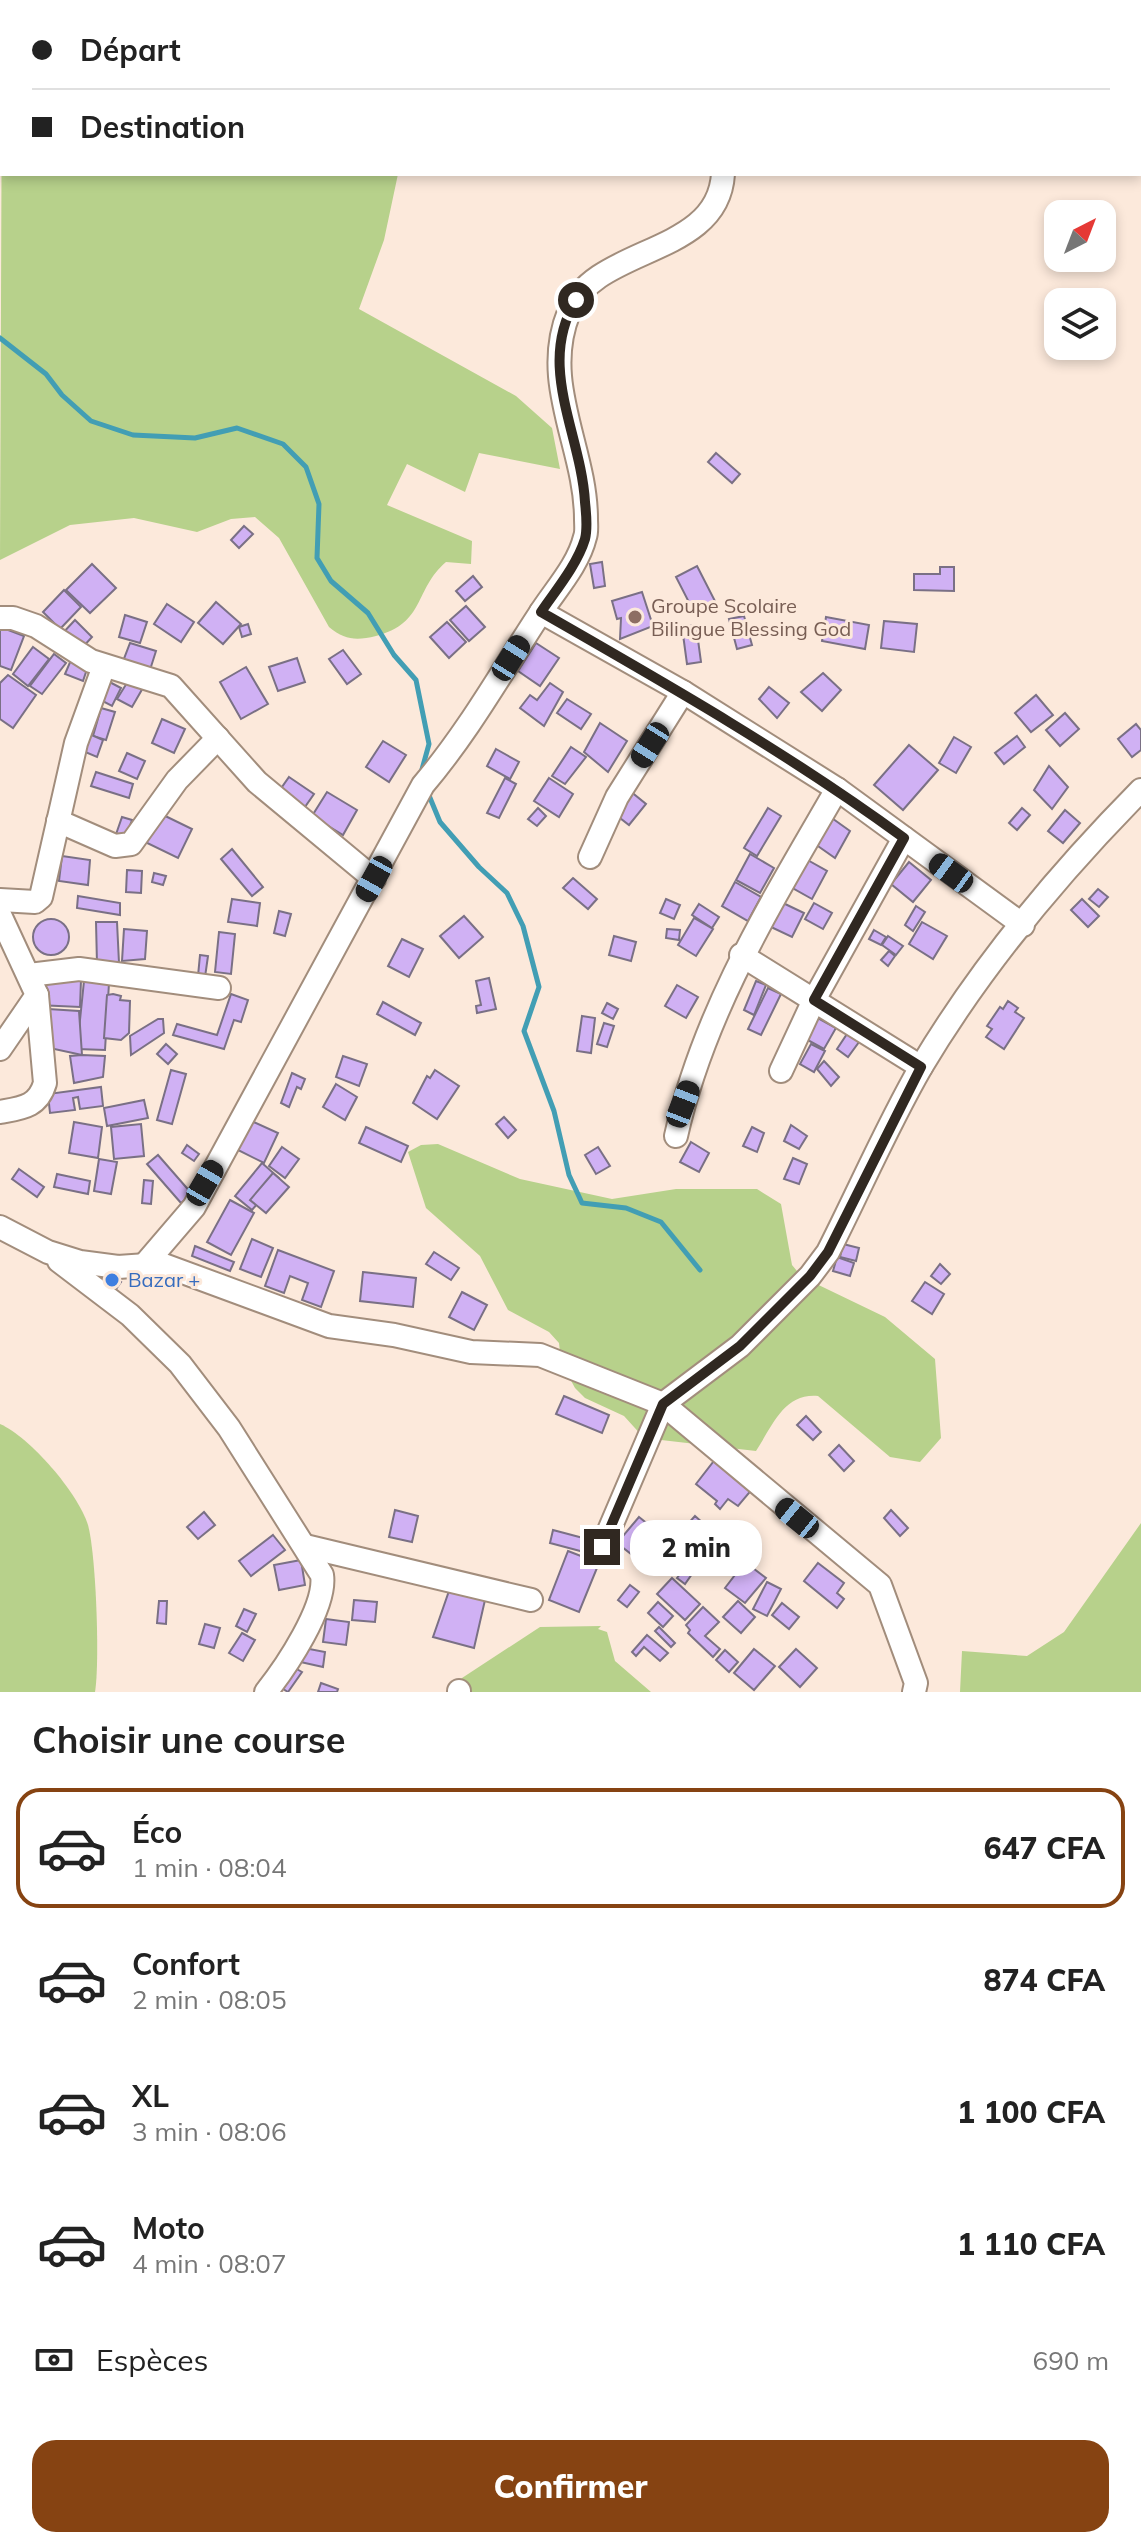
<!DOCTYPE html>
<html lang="fr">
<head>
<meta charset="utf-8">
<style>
	:root { --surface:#fff; --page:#f2f2f2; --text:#222; --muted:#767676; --line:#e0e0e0; --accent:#864312 }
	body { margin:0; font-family:Mulish,sans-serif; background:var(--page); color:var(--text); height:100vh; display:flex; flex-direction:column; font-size:30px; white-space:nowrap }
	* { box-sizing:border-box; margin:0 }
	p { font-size:26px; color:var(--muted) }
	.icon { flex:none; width:44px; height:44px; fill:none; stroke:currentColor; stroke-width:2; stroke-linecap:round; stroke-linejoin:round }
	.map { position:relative; height:1692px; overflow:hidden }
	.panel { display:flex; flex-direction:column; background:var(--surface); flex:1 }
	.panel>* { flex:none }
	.guide { position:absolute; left:0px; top:0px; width:1142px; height:176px; box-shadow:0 4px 12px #0003; display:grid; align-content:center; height:176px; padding:0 32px; background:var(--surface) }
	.needle { width:52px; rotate:42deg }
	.fabs { position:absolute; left:1044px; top:200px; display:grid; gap:16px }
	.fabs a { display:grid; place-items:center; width:72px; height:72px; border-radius:16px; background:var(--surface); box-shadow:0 4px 12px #0003; font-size:40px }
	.end { position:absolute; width:36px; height:36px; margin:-18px; border:10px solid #302821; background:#fff; box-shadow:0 0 0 4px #fff }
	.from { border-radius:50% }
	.bubble { position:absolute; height:56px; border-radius:24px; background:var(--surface); box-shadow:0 4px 12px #0003; font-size:26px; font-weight:800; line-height:56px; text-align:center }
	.car { position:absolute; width:24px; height:48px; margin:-24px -12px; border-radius:10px; box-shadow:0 0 6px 2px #0007; background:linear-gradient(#222 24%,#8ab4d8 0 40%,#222 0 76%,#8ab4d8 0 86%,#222 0) }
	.guide b { display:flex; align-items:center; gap:28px; height:76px; font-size:30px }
	.guide b+b { border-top:2px solid var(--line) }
	.guide i { width:20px; height:20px; background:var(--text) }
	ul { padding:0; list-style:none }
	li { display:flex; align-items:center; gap:24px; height:120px; margin:0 16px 12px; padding:0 16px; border:4px solid transparent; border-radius:24px }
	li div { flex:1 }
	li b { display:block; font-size:30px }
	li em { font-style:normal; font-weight:800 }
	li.selected { border-color:var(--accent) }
	li>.icon { width:72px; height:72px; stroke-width:1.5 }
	h2 { padding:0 32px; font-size:36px; line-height:96px }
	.pay { display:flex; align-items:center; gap:20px; height:88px; padding:0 32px; font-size:30px }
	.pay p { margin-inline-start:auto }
	.action { display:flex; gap:16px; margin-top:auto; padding:16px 32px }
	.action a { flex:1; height:92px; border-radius:24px; background:var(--accent); color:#fff; font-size:32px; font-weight:800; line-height:92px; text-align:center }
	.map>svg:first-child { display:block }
</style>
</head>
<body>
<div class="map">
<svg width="1141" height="1692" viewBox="0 0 1141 1692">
	<rect width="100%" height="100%" fill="#fce9db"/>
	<g fill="#b7d18b">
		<polygon points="91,0 589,0 86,2"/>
		<path d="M 2,44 L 2,174 L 398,174 L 384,240 L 359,309 L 516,396 L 552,428 L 560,469 L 479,453 L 465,492 L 407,464 L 387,505 L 472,541 L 471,564 L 446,562 C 414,589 426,623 376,636 C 356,641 345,640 329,627 L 279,538 L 255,517 L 231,519 L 197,532 L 134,518 L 70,525 L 0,560 Z"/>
		<path d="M 438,1144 L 520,1179 L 612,1199 L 676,1189 L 757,1189 L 781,1204 L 792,1265 L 802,1277 L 885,1317 L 935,1359 L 941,1438 L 920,1462 L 890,1457 L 818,1396 C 784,1393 773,1425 756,1451 L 644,1438 L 624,1416 L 585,1398 L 575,1388 L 561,1362 L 559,1343 L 549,1332 L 508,1310 L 480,1256 L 426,1208 L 408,1152 L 421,1145 Z"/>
		<path d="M 0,1424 C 30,1437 78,1493 88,1525 C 96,1554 100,1662 95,1692 L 0,1692 Z"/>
		<polygon points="1141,1523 1141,1692 960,1692 962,1651 1027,1656 1064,1632"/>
		<polygon points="601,1626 598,1629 607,1632 615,1661 651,1692 456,1692 462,1678 540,1627"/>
	</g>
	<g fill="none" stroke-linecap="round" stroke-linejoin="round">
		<g stroke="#429eb4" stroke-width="5">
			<polyline points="0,338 46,374 62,395 91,421 133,435 195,438 237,428 283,444 306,467 319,504 317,558 331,581 368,613 394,655 416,680 429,744 421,773"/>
			<polyline points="428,793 440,822 479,867 507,893 523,926 539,987 524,1031 554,1111 569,1175 582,1203 626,1208 661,1222 700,1270"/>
		</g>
	</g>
	<g fill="#d0b1f4" stroke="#7a7085" stroke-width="2">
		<polygon points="716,453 740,474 732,483 708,462"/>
		<polygon points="244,526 253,534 239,548 231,540"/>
		<polygon points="602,562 605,586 594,588 590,564"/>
		<polygon points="92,564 116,588 90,613 66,590"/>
		<polygon points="697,566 717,605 696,616 676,577"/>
		<polygon points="940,567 954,567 954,591 914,590 914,574 940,574"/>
		<polygon points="473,576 482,587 465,601 456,591"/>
		<polygon points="64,590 81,607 60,629 43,612"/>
		<polygon points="642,592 653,626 620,639 621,618 617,619 612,601"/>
		<polygon points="216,602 241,624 223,644 198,623"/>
		<polygon points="167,604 194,622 181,642 154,624"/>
		<polygon points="466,606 485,627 469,641 450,620"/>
		<polygon points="125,615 147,622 140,643 119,637"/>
		<polygon points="744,616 752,645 737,649 729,619"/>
		<polygon points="826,617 869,625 865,649 822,641"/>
		<polygon points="75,620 92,637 82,648 60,636"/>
		<polygon points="884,621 917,624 914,652 881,648"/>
		<polygon points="447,622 466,642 449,658 430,637"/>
		<polygon points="248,624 251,634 242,637 239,627"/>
		<polygon points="696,625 701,662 687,664 682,627"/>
		<polygon points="0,627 24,636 11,670 0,666"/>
		<polygon points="130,643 156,651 149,673 122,664"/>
		<polygon points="536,643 559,658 540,686 518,671"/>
		<polygon points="33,647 49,659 28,686 13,674"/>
		<polygon points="343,650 361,674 347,684 329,659"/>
		<polygon points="54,654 66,663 42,694 30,686"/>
		<polygon points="297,658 305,682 278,691 269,667"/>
		<polygon points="71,660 88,666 83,681 65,674"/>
		<polygon points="246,667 268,704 241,719 220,682"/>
		<polygon points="823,673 841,690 822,711 801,692"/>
		<polygon points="8,675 36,695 13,728 0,719 0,683"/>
		<polygon points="102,678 121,688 112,706 93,696"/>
		<polygon points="130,678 144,686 132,707 117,699"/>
		<polygon points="550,683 563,692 544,726 520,708 530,695 537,700"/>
		<polygon points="769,687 789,703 777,718 759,699"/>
		<polygon points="1036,695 1053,715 1031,732 1015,713"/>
		<polygon points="567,699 591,714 581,729 557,713"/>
		<polygon points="101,708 115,712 106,740 93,736"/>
		<polygon points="1065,713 1079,729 1060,746 1046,730"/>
		<polygon points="162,719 185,729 174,753 152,743"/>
		<polygon points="600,723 627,741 608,772 584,752"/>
		<polygon points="1136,724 1141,730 1141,750 1132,757 1118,739"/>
		<polygon points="78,729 103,740 97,757 71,746"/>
		<polygon points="1017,736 1025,747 1004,764 995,753"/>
		<polygon points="954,737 971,747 956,773 939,763"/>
		<polygon points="383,741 406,755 389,782 366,767"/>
		<polygon points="909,745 938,770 903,810 874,785"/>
		<polygon points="571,747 586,757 565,784 552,776"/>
		<polygon points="496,749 519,762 510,779 487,766"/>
		<polygon points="127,753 145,761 137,779 119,771"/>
		<polygon points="1049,766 1068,787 1052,809 1034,790"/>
		<polygon points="96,772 133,784 129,798 91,786"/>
		<polygon points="289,777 314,794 300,814 275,797"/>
		<polygon points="505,778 516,784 499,818 487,813"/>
		<polygon points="549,778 573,794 559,817 534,801"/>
		<polygon points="619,782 646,804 629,825 602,804"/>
		<polygon points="327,792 357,810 343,835 312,816"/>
		<polygon points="538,808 546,816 537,826 528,819"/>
		<polygon points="768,808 781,816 757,856 744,848"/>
		<polygon points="1022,808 1030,815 1017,830 1009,823"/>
		<polygon points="1065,810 1080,823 1063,843 1048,831"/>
		<polygon points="155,811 192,829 178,858 141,840"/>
		<polygon points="829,816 850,831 835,858 815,844"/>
		<polygon points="122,817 132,820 124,843 114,840"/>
		<polygon points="232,849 263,887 252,896 221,859"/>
		<polygon points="750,854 774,868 760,893 736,880"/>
		<polygon points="62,856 90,860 88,885 59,881"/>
		<polygon points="804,858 827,871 812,899 789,886"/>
		<polygon points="909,862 931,880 913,902 891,884"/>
		<polygon points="127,870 142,871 141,893 126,892"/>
		<polygon points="154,873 166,876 163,885 152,882"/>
		<polygon points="573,878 597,899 588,909 563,888"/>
		<polygon points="735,882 761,897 748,921 722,906"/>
		<polygon points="1098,889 1108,897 1099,907 1089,899"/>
		<polygon points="78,896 120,903 120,915 77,908"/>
		<polygon points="232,899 260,903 257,926 228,922"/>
		<polygon points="666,899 680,905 674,919 660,913"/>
		<polygon points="1082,899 1099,916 1088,927 1071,910"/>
		<polygon points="783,903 804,913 792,937 771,927"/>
		<polygon points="814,903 832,913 823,929 805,919"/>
		<polygon points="699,904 719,917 712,928 692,915"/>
		<polygon points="916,906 925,912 913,931 905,925"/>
		<polygon points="279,911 291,914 285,936 274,933"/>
		<polygon points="464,916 483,937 459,958 440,936"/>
		<polygon points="694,918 713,929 696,956 678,945"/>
		<circle cx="51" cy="937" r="18"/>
		<polygon points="96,922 117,922 119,963 97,964"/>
		<polygon points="922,922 947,936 933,959 909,944"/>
		<polygon points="124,929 147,931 145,959 122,961"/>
		<polygon points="667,929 680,930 679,940 666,938"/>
		<polygon points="874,930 886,937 881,945 869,939"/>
		<polygon points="219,932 235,934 231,974 215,972"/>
		<polygon points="614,936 636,942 631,961 609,955"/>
		<polygon points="888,936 903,946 896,955 882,945"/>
		<polygon points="402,939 423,949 409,977 388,966"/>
		<polygon points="889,951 895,956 888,966 881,960"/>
		<polygon points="200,955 208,956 205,977 198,976"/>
		<polygon points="39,978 81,980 80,1007 37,1005"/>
		<polygon points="489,978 496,1009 477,1013 476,1006 481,1005 476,981"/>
		<polygon points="84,981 109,983 105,1050 77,1049"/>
		<polygon points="756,981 766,985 754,1015 744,1010"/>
		<polygon points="677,985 698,997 686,1018 665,1006"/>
		<polygon points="768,988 781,994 761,1035 748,1029"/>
		<polygon points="113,994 121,996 120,1000 130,1001 129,1033 121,1040 104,1038 107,995"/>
		<polygon points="231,994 248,1000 241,1022 234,1020 224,1049 173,1035 177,1024 217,1035"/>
		<polygon points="1008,1001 1018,1008 1015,1012 1024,1018 1004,1049 986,1037 992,1029 987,1026 1000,1007 1003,1009"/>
		<polygon points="383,1002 421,1023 415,1035 377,1014"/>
		<polygon points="607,1003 618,1009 613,1019 602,1013"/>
		<polygon points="48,1009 79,1011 82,1055 45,1047"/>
		<polygon points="582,1016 595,1018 591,1053 577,1051"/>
		<polygon points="816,1017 836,1028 824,1049 804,1038"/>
		<polygon points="158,1019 163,1019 164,1033 131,1055 130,1036"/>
		<polygon points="604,1023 614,1026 607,1047 597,1044"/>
		<polygon points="847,1034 859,1042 848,1057 837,1049"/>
		<polygon points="166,1044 177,1054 168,1064 157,1054"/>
		<polygon points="811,1044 825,1051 814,1072 800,1064"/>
		<polygon points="82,1055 105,1056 103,1077 74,1083 70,1056"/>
		<polygon points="343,1056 367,1064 359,1086 336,1077"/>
		<polygon points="824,1061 839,1077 831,1086 817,1069"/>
		<polygon points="171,1070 186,1074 172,1124 157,1120"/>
		<polygon points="435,1070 459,1086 437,1119 413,1103 427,1076 430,1078"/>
		<polygon points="292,1073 305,1079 301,1089 297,1087 289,1107 281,1103"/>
		<polygon points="336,1084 357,1097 345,1120 323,1107"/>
		<polygon points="101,1087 103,1106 80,1109 78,1097 73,1098 75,1110 50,1113 48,1094"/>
		<polygon points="144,1100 148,1118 107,1126 104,1108"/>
		<polygon points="504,1117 516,1130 508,1138 496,1124"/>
		<polygon points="247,1119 278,1133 264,1163 234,1148"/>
		<polygon points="74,1122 102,1127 98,1158 69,1153"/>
		<polygon points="141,1124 144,1156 114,1159 111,1127"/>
		<polygon points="791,1125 807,1136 799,1149 784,1141"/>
		<polygon points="366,1127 408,1146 401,1162 359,1143"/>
		<polygon points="752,1127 764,1133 757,1152 743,1146"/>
		<polygon points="691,1142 709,1153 699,1172 680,1162"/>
		<polygon points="187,1145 199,1154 194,1161 182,1153"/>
		<polygon points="282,1147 299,1159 285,1178 269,1166"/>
		<polygon points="598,1147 610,1166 596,1174 585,1155"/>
		<polygon points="158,1155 192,1194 181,1203 147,1164"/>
		<polygon points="793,1158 807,1164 799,1184 784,1179"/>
		<polygon points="99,1159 117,1162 111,1194 94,1191"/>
		<polygon points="262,1163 279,1178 252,1210 235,1196"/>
		<polygon points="19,1169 44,1187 37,1197 12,1179"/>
		<polygon points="273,1173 289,1187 266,1213 250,1200"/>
		<polygon points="57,1174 90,1181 88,1194 54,1187"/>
		<polygon points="144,1180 153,1181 151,1204 142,1203"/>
		<polygon points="230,1200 254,1213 231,1255 207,1242"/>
		<polygon points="252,1239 273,1248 261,1277 240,1269"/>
		<polygon points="843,1244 859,1248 856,1261 840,1257"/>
		<polygon points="195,1246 234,1262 230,1271 192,1256"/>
		<polygon points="278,1250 334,1271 321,1307 302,1300 308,1283 290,1276 284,1293 265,1286"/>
		<polygon points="434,1252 459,1268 451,1280 426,1264"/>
		<polygon points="837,1257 854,1263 850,1276 833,1271"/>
		<polygon points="940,1264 950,1274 941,1284 931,1276"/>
		<polygon points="363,1272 416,1278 413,1307 360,1301"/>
		<polygon points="108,1273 121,1282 116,1289 103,1280"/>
		<polygon points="925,1282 944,1294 932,1314 912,1301"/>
		<polygon points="462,1292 487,1305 474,1330 449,1317"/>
		<polygon points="564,1396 609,1415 602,1433 556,1414"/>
		<polygon points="806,1416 821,1432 813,1440 797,1425"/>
		<polygon points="839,1445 854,1461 844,1471 829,1455"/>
		<polygon points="717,1457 754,1487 738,1506 728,1499 720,1509 715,1504 717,1501 696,1484"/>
		<polygon points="395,1510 418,1516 412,1542 389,1537"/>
		<polygon points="891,1510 908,1528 900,1536 884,1518"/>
		<polygon points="204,1512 215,1525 198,1539 187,1527"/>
		<polygon points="695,1516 729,1546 704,1574 688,1560 695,1552 677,1536"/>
		<polygon points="639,1517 670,1542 649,1568 617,1543"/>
		<polygon points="553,1530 602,1543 599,1556 550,1543"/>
		<polygon points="273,1535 285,1550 251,1576 239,1561"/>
		<polygon points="677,1542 690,1556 681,1563 668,1550"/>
		<polygon points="568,1551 599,1563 579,1612 549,1600"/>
		<polygon points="301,1560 305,1585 279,1590 274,1565"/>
		<polygon points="745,1562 766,1578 745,1603 725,1588"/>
		<polygon points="818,1563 844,1583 837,1593 844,1599 837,1608 804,1581"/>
		<polygon points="684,1569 692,1574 685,1584 677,1578"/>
		<polygon points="672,1578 700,1604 685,1620 657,1594"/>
		<polygon points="767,1582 781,1589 767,1616 753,1609"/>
		<polygon points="630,1585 639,1592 627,1607 618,1600"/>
		<polygon points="449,1591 485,1600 474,1648 433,1637"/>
		<polygon points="354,1600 377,1602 375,1622 352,1620"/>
		<polygon points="159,1601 167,1601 166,1624 157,1623"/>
		<polygon points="738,1601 755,1617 741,1633 723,1617"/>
		<polygon points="658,1602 673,1616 663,1627 648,1613"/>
		<polygon points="782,1603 799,1617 789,1629 772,1615"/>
		<polygon points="703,1607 719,1622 705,1636 720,1649 713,1657 688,1633 690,1630 686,1625"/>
		<polygon points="244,1609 256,1614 247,1632 236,1626"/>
		<polygon points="326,1619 349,1622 346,1645 323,1642"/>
		<polygon points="205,1624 220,1628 214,1648 199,1644"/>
		<polygon points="659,1627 675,1643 671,1647 655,1631"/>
		<polygon points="242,1633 255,1640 243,1661 229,1653"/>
		<polygon points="647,1635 668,1653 660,1661 644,1647 636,1656 632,1652"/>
		<polygon points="299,1647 325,1652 323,1667 296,1661"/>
		<polygon points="754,1649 775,1666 754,1690 734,1673"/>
		<polygon points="796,1649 817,1668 800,1687 779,1667"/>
		<polygon points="725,1650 738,1662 729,1672 716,1660"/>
		<polygon points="293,1667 302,1672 288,1692 280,1687"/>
		<polygon points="321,1683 338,1689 337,1692 318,1692"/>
	</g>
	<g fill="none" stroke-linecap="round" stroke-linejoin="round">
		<defs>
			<g id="minor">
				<polyline points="730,2 730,0"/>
				<polyline points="541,612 683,692 837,789 1023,925"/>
				<polyline points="0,618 13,618 36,626 91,661 171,686 257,782 374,879"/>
				<polyline points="58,821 115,846 131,844 177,780 218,738"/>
				<polyline points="590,857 617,797 683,692"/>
				<polyline points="0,900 35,902 41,897 76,743 104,666"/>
				<polyline points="0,915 37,995 0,1049"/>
				<polyline points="741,955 921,1067"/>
				<polyline points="29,975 79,969 219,988"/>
				<polyline points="781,1071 814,1000 904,838"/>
				<path d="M 0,1112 C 22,1108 38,1107 45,1083 L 37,995"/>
				<path d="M 676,1136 C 704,1010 773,900 837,789"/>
				<polyline points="0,1227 48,1252 80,1262 118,1267 161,1264 329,1326 394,1335 471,1352 540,1355 663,1404 880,1585 916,1683 914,1692"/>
				<path d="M 59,1261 L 130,1315 L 180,1364 L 229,1428 L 322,1575 C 327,1606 286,1667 266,1692"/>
				<path d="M 146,1263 L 194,1207 L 423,785 C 468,732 501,673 539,615 C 554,591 578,566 585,537 C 587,532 586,525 586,519 C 586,448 540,383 569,312 C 595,245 718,257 723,174"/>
				<polyline points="305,1546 531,1600"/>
				<path d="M 602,1547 L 663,1404 L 740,1346 L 810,1276 L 828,1252 C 859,1191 887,1126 921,1067 C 980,968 1061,871 1141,790"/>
				<polyline points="459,1692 459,1691"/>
			</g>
		</defs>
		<use href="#minor" stroke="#a28d7c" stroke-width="26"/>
		<use href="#minor" stroke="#fff" stroke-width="22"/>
	</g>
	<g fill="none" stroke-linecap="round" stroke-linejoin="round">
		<path stroke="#302821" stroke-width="10" d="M 576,300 C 536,366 581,433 585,502 C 586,513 588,527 585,539 C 577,565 556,590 541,612 C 665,683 788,753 904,838 L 814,1000 L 921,1067 L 828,1252 L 810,1276 L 740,1346 L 663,1404 L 602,1547"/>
	</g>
	<circle fill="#8d6e63" stroke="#fce9db" stroke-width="3" cx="635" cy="617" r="8"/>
	<circle fill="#3f7fe0" stroke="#fce9db" stroke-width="3" cx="112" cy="1280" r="8"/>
	<g text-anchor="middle" stroke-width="6" stroke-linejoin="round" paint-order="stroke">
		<g font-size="20" fill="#785e54" stroke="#fce9db" text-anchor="start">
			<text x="651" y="613">Groupe Scolaire<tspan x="651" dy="23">Bilingue Blessing God</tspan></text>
		</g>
		<g font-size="20" fill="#366cbe" stroke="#fce9db" text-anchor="start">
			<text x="128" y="1287">Bazar +</text>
		</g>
	</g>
</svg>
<div class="fabs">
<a><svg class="needle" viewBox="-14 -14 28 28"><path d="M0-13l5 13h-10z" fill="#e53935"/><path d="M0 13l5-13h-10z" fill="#767676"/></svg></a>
<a><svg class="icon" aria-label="layers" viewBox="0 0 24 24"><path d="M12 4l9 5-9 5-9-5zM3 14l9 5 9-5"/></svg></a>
</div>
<i class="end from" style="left:576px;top:300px"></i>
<i class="end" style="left:602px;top:1547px"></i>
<div class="bubble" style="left:630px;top:1520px;width:132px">2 min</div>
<i class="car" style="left:511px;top:658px;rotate:32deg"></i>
<i class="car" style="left:650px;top:745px;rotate:212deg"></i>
<i class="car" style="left:951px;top:873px;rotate:306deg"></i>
<i class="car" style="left:374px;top:879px;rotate:209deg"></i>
<i class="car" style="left:683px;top:1104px;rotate:21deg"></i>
<i class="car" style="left:205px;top:1183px;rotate:30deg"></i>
<i class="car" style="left:797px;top:1518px;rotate:309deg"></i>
<div class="guide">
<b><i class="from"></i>Départ</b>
<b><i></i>Destination</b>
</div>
</div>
<section class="panel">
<h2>Choisir une course</h2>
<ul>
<li class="selected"><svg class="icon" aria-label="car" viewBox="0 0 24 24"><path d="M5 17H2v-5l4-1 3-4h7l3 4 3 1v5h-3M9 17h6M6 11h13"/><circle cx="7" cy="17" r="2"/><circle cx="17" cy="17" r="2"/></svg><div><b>Éco</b><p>1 min · 08:04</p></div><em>647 CFA</em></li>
<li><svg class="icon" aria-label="car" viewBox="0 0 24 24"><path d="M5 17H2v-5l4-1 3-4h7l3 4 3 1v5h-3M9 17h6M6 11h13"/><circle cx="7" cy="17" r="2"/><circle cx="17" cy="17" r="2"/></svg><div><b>Confort</b><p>2 min · 08:05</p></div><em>874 CFA</em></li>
<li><svg class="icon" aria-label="car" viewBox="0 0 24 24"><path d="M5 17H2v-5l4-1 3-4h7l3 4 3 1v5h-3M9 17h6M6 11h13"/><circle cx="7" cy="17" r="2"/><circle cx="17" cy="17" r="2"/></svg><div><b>XL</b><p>3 min · 08:06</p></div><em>1 100 CFA</em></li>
<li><svg class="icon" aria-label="car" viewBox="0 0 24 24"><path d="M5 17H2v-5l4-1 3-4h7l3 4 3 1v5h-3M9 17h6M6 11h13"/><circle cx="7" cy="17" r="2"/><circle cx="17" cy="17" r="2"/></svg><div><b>Moto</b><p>4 min · 08:07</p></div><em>1 110 CFA</em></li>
</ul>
<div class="pay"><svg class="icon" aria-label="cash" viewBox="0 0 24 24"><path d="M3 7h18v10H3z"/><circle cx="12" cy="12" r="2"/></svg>Espèces<p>690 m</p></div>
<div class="action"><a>Confirmer</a></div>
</section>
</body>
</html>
